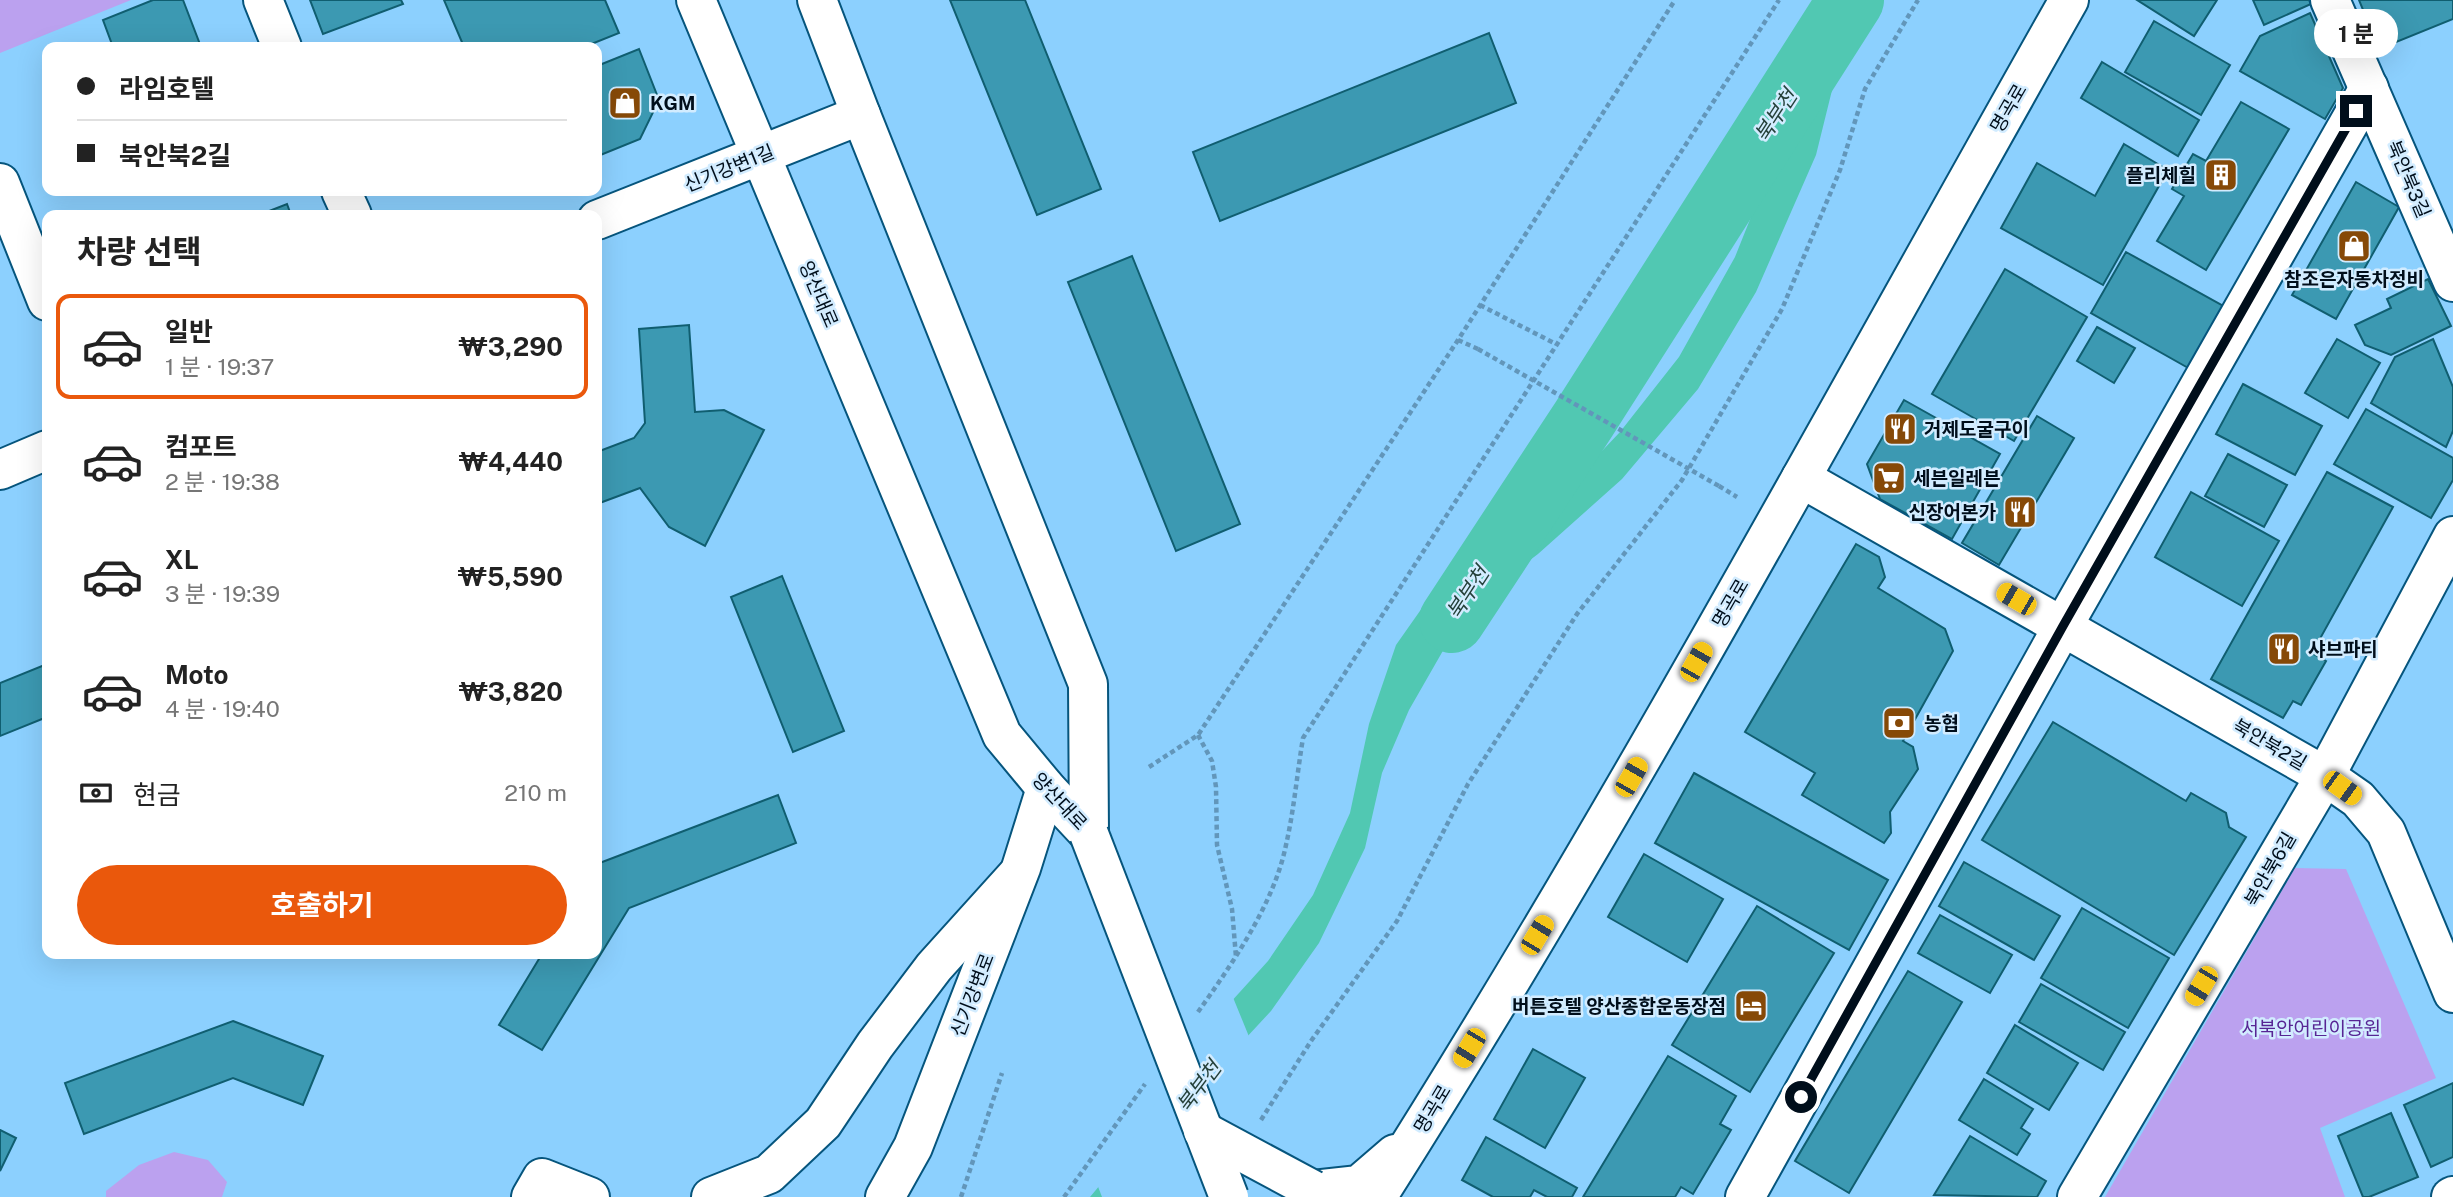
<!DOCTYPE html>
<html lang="ko">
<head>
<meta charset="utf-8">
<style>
	:root { --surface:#fff; --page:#f2f2f2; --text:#222; --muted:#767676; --line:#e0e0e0; --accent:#ea580c }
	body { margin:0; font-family:"Public Sans","Noto Sans KR",sans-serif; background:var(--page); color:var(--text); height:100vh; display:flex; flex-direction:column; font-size:26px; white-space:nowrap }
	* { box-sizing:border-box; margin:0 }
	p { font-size:23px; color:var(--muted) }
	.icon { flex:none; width:38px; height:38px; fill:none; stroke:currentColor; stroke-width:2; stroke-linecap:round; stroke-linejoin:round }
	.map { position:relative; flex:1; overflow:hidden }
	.drawer { position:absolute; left:42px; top:210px; width:560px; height:749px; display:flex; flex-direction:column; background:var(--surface); border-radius:14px; box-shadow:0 7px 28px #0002 }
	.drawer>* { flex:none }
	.top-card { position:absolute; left:42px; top:42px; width:560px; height:154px; border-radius:14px; box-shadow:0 7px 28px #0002; display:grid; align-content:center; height:154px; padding:0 35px; background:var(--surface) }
	.end { position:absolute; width:32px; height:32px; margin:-16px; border:9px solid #000e1b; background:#fff; box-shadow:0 0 0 4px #fff }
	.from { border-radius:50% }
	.bubble { position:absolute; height:49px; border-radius:24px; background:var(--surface); box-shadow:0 7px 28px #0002; font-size:23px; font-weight:700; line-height:49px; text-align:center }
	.car { position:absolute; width:21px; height:42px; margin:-21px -10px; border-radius:9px; box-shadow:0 0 5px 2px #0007; background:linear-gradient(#f5c518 24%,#345 0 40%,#f5c518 0 76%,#345 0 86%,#f5c518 0) }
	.top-card b { display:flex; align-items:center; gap:24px; height:66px; font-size:26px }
	.top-card b+b { border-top:2px solid var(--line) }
	.top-card i { width:18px; height:18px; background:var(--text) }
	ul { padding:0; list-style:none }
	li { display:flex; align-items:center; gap:21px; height:105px; margin:0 14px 10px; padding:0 21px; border:4px solid transparent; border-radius:14px }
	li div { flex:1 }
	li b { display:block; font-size:26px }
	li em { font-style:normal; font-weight:700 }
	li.active { border-color:var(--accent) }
	li>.icon { width:63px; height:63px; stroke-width:1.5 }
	h2 { padding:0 35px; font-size:32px; line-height:84px }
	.pay { display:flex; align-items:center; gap:18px; height:77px; padding:0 35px; font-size:26px }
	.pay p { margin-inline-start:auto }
	.action { display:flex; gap:14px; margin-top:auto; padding:14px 35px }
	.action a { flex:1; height:80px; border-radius:42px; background:var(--accent); color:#fff; font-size:28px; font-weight:700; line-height:80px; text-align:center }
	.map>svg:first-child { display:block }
</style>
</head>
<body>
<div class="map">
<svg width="2453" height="1197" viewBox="0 0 2453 1197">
	<rect width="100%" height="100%" fill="#8cd0fe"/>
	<g fill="#bba1ef">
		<polygon points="0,0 131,0 0,53"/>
		<polygon points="2295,868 2346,869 2436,1078 2320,1128 2345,1197 2105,1197"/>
		<polygon points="174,1152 208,1160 227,1182 222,1197 106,1197 106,1191 139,1165"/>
	</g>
	<polygon fill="#51c8b2" points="1849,0 1875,0 1868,9 1838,66 1816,155 1756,292 1698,389 1622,479 1538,554 1468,607 1409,710 1382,773 1365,848 1319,943 1271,1011 1219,1067 1158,1147 1128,1197 1090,1197 1131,1148 1210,1025 1268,961 1313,895 1350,813 1369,724 1396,645 1441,581 1502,544 1565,490 1620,432 1679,357 1735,257 1765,182 1803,72"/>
	<polygon fill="#8cd0fe" points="1232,995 1250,1039 1222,1069 1161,1149 1132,1197 1102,1197 1097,1184 1128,1146 1207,1023"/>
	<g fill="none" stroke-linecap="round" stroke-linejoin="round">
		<polyline stroke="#51c8b2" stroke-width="66" points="1452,620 1584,419 1851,0"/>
	</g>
	<g fill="#3c99b2" stroke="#105e70" stroke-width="2">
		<polygon points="153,0 183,0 201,47 113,47 103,20"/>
		<polygon points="310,0 401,0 403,4 323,34"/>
		<polygon points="444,0 605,0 619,33 584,47 464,47"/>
		<polygon points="950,0 1025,0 1101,189 1037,215"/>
		<polygon points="2137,0 2217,0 2194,36"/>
		<polygon points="2253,0 2309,0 2311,4 2264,25"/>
		<polygon points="2359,0 2453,0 2453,19 2379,49"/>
		<polygon points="2310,13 2343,88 2325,119 2240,71 2260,36"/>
		<polygon points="2154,21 2230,65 2201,115 2125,72"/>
		<polygon points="1489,33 1516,103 1220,221 1193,152"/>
		<polygon points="639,49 659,100 640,139 598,156 597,66"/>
		<polygon points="2102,62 2199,120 2178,156 2081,98"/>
		<polygon points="2241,102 2289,129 2206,270 2157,241 2184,196 2172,189 2193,154 2206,161"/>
		<polygon points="2124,144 2168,170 2103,285 2001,228 2037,163 2095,196"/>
		<polygon points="2356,182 2399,207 2336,319 2292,295"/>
		<polygon points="287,204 291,215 259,215"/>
		<polygon points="2126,252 2225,307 2190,369 2091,313"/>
		<polygon points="1132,256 1240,524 1176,551 1068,282"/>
		<polygon points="2005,269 2087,317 2014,441 1932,394"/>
		<polygon points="2428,279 2451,326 2391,355 2365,345 2355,325 2391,308 2387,299"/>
		<polygon points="689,325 695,412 724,410 764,430 705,546 669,527 640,488 597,504 597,452 634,438 645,423 639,329"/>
		<polygon points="2097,327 2135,348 2114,383 2077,361"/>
		<polygon points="2337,339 2380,363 2348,418 2305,393"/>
		<polygon points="2433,339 2453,387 2453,431 2446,447 2371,403 2395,357"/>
		<polygon points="2243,384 2322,426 2295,475 2216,434"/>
		<polygon points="1904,400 2000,454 1952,539 1880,499 1867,464"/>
		<polygon points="2366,409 2453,458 2453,480 2431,518 2334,464"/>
		<polygon points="2037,416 2074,438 1999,565 1962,543"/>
		<polygon points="2228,454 2287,485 2264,527 2205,496"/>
		<polygon points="2327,472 2393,507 2312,653 2326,661 2301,705 2293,701 2283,718 2211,679"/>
		<polygon points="2191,492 2279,541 2242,606 2155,557"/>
		<polygon points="1856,544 1879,557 1885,577 1878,588 1945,629 1953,651 1903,741 1913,747 1918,769 1890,812 1891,833 1884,843 1802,795 1815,773 1745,732"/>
		<polygon points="782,576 844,731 793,752 731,597"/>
		<polygon points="47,664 47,717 0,736 0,683"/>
		<polygon points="2053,722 2186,801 2191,793 2226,813 2229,827 2246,837 2174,955 1982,840"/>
		<polygon points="1694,773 1888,880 1849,950 1655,843"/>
		<polygon points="778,795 796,843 629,908 542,1050 499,1025 542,954 597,954 597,864"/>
		<polygon points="1644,854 1723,899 1687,962 1608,917"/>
		<polygon points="1964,862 2060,916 2034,960 1939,906"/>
		<polygon points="1757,906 1834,953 1750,1092 1672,1045"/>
		<polygon points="2082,908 2169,958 2128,1028 2041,978"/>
		<polygon points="1940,915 2012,955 1990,993 1918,953"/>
		<polygon points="1908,971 1962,1002 1849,1193 1795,1161"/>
		<polygon points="2041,984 2125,1032 2103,1070 2019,1022"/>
		<polygon points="233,1021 323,1056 303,1105 233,1078 84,1134 65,1083"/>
		<polygon points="2015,1025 2078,1063 2049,1110 1987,1073"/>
		<polygon points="1533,1049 1585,1078 1545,1148 1494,1119"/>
		<polygon points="1668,1056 1736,1096 1720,1124 1731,1130 1693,1194 1681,1187 1675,1197 1583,1197"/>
		<polygon points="1984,1079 2033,1109 2021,1128 2030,1134 2017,1155 1959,1120"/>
		<polygon points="2453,1083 2453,1157 2431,1167 2404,1105"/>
		<polygon points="2391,1113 2418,1177 2369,1197 2363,1197 2338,1136"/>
		<polygon points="0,1130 16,1138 0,1171"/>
		<polygon points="1970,1136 2046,1181 2037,1197 1934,1195"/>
		<polygon points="1486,1137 1577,1188 1572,1197 1547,1197 1534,1190 1530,1197 1493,1197 1462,1180"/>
	</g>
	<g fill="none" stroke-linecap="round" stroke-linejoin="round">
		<defs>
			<g id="minor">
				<polyline points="263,0 282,47"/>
				<polyline points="2330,0 2453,282"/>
				<polyline points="0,183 47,301"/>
				<polyline points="341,191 352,215"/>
				<polyline points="597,220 861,115"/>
				<polyline points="0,470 47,450"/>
				<polyline points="1801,478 2325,776 2358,799 2386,832 2453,993"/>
				<polyline points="531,1197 542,1178 590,1197"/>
				<polyline points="711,1197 769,1174 823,1123 875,1045 934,967 1018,874"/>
				<polyline points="885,1197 913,1147 1021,868 1046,788"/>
				<polyline points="1745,1197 2063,626 2369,88"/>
				<polyline points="2077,1197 2325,776 2453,536"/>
				<polyline points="2451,1197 2453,1196"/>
			</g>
			<g id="major">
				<polyline points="696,0 1002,735 1046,788 1089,834"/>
				<polyline points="817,0 861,115 1088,684 1089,834"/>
				<polyline points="1313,1190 1359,1185 1395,1154"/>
				<path d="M 1377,1197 C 1624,808 1842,401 2069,0"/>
			</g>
		</defs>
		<use href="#minor" stroke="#06557d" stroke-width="42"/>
		<use href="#major" stroke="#06557d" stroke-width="42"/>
		<g stroke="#6296ba" stroke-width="4.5" stroke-dasharray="5 3.5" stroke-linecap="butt">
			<polyline points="1480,305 1556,344"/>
			<polyline points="1458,340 1478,349"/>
			<polyline points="1719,486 1737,497"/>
			<polyline points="1198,735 1212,761 1216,787 1217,845 1232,909 1236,957"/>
			<polyline points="1149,767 1198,735 1458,340 1675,0"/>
			<path d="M 1198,1012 C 1232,964 1274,904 1286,845 C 1294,810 1297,774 1303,738 L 1779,0"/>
			<polyline points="1261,1120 1311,1041 1397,921 1468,784 1577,614 1682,480 1782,309 1840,170 1865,89 1918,0"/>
			<polyline points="961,1197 1002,1073"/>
			<polyline points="1064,1197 1145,1084"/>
		</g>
		<use href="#minor" stroke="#fff" stroke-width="38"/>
		<use href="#major" stroke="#fff" stroke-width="38"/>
		<defs>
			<g id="major-bridge">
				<polyline points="1089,834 1229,1197"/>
				<polyline points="1203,1131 1313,1190"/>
			</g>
		</defs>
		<use href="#major-bridge" stroke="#06557d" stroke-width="42" stroke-linecap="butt"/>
		<polyline stroke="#6296ba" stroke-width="4.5" stroke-dasharray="5 3.5" stroke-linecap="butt" points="1478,349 1719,486"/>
		<use href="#major-bridge" stroke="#fff" stroke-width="38"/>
	</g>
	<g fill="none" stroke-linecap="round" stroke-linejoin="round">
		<polyline stroke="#000e1b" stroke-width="9" points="1801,1097 2063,626 2356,111"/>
	</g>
	<defs>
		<symbol id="shop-square" viewBox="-11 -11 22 22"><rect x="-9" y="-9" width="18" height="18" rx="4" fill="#864907" stroke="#d2ecff"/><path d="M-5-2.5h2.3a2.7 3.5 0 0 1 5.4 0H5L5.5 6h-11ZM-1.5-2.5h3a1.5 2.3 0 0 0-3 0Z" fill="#fff"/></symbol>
		<symbol id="building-square" viewBox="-11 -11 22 22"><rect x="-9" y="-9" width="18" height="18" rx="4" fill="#864907" stroke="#d2ecff"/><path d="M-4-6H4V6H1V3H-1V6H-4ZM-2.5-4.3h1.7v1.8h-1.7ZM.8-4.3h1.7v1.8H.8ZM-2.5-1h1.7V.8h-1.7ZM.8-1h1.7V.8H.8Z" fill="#fff"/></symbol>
		<symbol id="restaurant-square" viewBox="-11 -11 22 22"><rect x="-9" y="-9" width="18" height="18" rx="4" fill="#864907" stroke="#d2ecff"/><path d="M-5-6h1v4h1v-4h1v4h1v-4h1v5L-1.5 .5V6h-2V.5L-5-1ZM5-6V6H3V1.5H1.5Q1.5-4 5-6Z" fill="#fff"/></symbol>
		<symbol id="supermarket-square" viewBox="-11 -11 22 22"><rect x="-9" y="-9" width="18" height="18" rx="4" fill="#864907" stroke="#d2ecff"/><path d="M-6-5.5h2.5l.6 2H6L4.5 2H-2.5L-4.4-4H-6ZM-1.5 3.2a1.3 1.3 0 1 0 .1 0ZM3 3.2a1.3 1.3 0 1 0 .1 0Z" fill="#fff"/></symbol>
		<symbol id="bank-square" viewBox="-11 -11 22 22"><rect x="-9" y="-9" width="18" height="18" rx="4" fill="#864907" stroke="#d2ecff"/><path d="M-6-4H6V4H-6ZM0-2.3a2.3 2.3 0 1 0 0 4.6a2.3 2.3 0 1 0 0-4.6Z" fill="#fff"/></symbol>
		<symbol id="hotel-square" viewBox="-11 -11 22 22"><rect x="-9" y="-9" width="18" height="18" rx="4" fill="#864907" stroke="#d2ecff"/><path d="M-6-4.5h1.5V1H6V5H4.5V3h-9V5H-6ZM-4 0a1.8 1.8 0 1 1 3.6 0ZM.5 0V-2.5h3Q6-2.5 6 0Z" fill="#fff"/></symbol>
	</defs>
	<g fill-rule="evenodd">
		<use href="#shop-square" x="606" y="84" width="38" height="38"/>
		<use href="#building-square" x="2202" y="156" width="38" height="38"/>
		<use href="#shop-square" x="2335" y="227" width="38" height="38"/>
		<use href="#restaurant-square" x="1881" y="410" width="38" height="38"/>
		<use href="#supermarket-square" x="1870" y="459" width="38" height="38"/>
		<use href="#restaurant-square" x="2001" y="493" width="38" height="38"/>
		<use href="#restaurant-square" x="2265" y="630" width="38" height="38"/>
		<use href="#bank-square" x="1880" y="704" width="38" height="38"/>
		<use href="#hotel-square" x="1732" y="987" width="38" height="38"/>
	</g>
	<g text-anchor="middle" stroke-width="5" stroke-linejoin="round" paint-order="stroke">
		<g font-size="19" font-weight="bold" fill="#000e1b" stroke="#d2ecff" text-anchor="start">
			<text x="650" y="110">KGM</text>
			<text x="2196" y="182" text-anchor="end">플리체힐</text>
			<text x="2354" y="286" text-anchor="middle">참조은자동차정비</text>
			<text x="1924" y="436">거제도굴구이</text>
			<text x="1913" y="485">세븐일레븐</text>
			<text x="1996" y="519" text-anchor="end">신장어본가</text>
			<text x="2308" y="656">샤브파티</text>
			<text x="1924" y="730">농협</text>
			<text x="1726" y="1013" text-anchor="end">버튼호텔 양산종합운동장점</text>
		</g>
		<g font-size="19" fill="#000e1b" stroke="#d2ecff">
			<text transform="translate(2008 108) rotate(-60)" y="7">명곡로</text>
			<text transform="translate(729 168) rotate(-22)" y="7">신기강변1길</text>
			<text transform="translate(2409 179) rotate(67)" y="7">북안북3길</text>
			<text transform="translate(819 294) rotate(67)" y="7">양산대로</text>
			<text transform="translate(1730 603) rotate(-60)" y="7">명곡로</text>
			<text transform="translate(2270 744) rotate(30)" y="7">북안북2길</text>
			<text transform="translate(1060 801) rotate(47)" y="7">양산대로</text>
			<text transform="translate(2270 869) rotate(-60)" y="7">북안북6길</text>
			<text transform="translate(972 995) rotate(-69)" y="7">신기강변로</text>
			<text transform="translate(1432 1109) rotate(-59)" y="7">명곡로</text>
		</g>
		<g font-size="19" fill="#572594" stroke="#d2ecff">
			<text x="2311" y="1035">서북안어린이공원</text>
		</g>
		<g font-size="21" font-style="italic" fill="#25403a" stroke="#d2ecff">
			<text transform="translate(1776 116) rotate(-57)" y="7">북부천</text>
			<text transform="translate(1468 593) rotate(-57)" y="7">북부천</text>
			<text transform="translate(1199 1087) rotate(-53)" y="7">북부천</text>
		</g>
	</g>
</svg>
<i class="end from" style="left:1801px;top:1097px"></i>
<i class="end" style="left:2356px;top:111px"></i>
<div class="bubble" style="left:2314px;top:9px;width:84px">1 분</div>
<i class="car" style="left:2016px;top:599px;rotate:300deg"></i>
<i class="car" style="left:1696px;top:662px;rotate:30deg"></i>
<i class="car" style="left:1631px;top:777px;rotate:30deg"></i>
<i class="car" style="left:2342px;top:788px;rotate:126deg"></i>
<i class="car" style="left:1537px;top:935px;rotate:31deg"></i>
<i class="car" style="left:2201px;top:986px;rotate:211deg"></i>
<i class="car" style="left:1469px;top:1048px;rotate:211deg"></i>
<div class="top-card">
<b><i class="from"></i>라임호텔</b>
<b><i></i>북안북2길</b>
</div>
<section class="drawer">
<h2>차량 선택</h2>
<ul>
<li class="active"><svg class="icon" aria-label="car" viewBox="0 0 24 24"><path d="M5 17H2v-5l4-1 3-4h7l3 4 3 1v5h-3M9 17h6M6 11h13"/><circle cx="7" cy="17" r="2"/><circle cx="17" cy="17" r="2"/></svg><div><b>일반</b><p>1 분 · 19:37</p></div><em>₩3,290</em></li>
<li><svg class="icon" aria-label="car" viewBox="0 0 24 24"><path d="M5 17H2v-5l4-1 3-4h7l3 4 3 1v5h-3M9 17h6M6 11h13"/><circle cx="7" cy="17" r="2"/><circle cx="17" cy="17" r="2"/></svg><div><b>컴포트</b><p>2 분 · 19:38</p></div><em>₩4,440</em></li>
<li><svg class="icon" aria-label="car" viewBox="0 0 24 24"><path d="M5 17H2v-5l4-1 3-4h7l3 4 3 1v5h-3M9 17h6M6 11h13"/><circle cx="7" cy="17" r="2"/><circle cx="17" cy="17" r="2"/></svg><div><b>XL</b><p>3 분 · 19:39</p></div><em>₩5,590</em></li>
<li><svg class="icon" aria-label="car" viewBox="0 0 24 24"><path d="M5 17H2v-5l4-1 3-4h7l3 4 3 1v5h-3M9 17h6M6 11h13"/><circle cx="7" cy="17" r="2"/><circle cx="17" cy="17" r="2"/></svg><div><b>Moto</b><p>4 분 · 19:40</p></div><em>₩3,820</em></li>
</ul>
<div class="pay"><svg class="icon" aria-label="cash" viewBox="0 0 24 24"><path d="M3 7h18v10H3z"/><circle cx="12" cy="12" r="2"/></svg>현금<p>210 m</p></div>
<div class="action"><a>호출하기</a></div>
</section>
</div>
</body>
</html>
